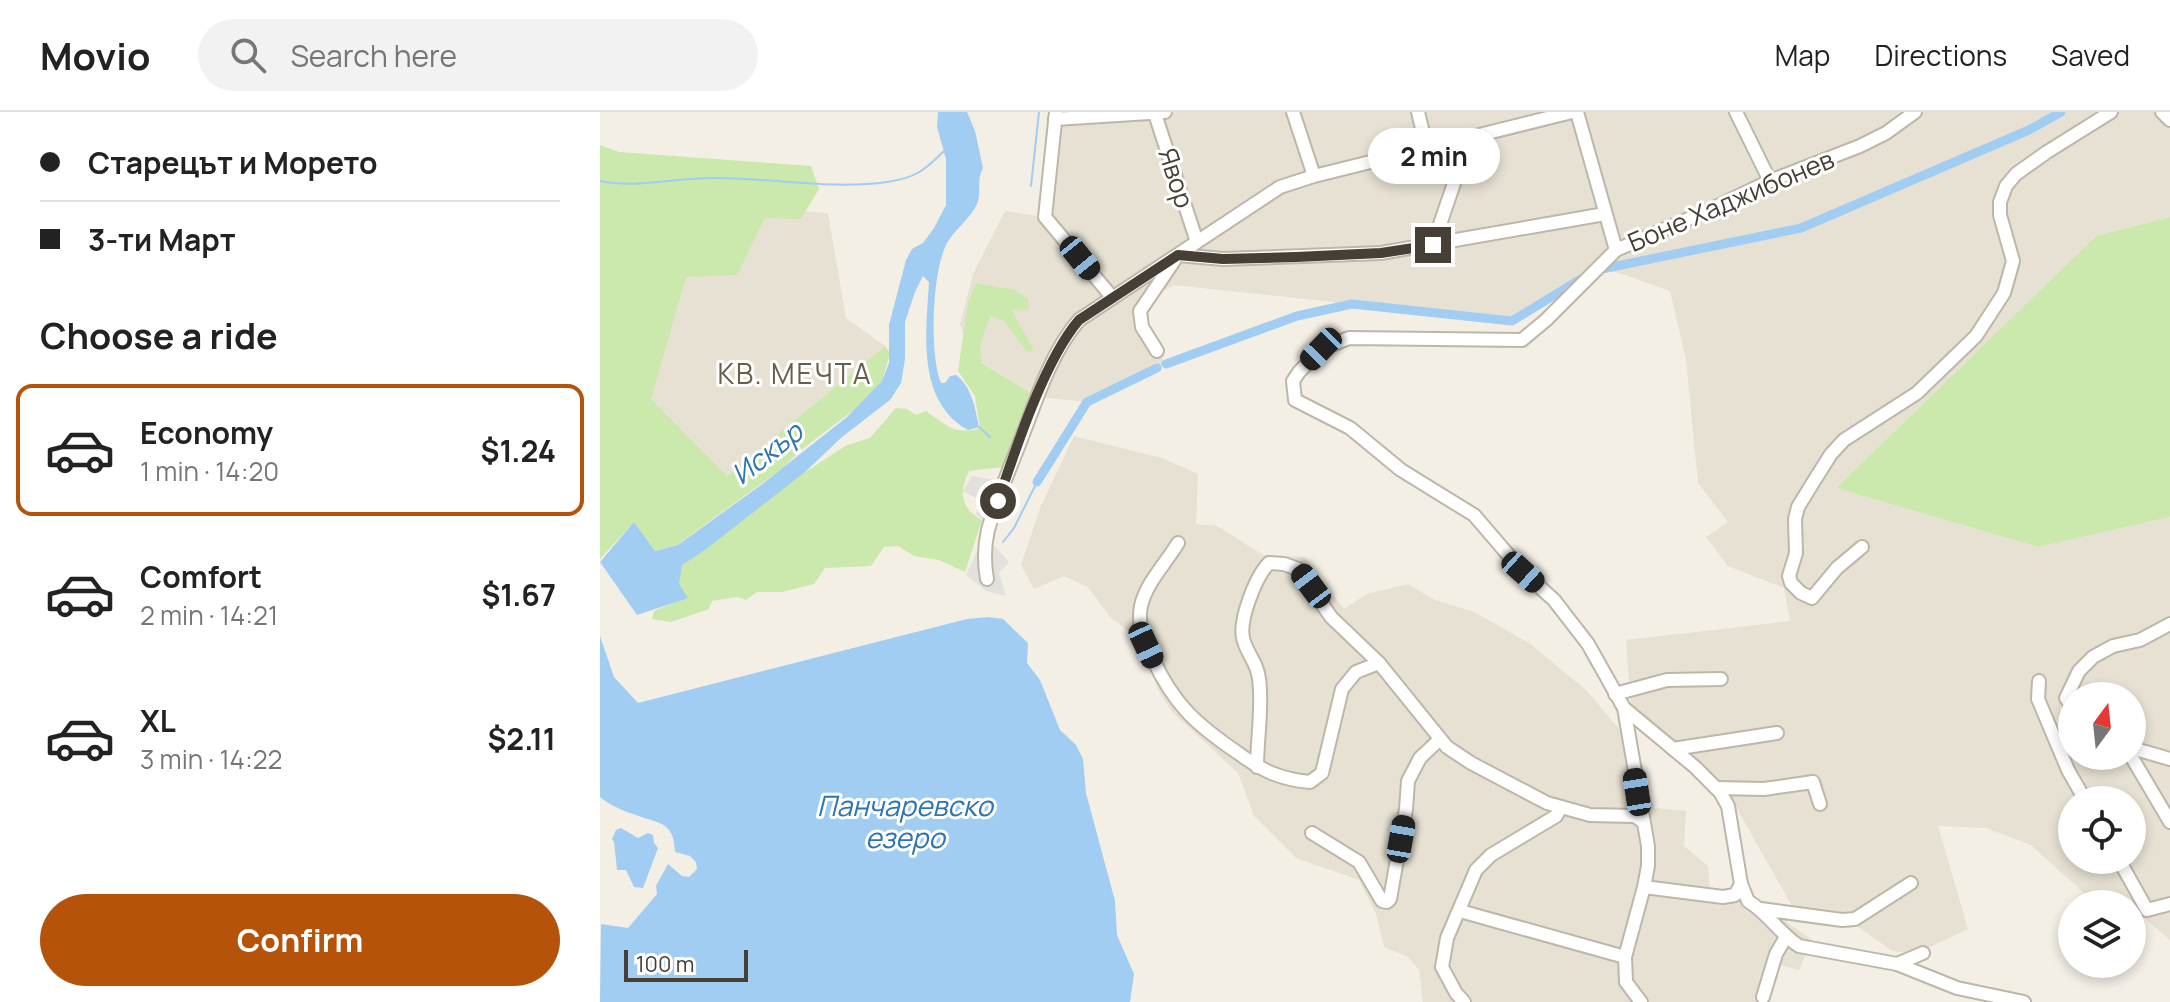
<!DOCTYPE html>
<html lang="en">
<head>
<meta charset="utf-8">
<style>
	:root { --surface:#fff; --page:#f2f2f2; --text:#222; --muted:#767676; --line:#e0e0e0; --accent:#b45309 }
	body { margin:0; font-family:Manrope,sans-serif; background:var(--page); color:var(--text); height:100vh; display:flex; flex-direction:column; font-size:30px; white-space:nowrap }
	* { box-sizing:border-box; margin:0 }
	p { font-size:26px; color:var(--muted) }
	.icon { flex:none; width:44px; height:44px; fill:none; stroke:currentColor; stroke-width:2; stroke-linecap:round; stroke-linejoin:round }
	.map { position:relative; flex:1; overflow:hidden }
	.panel { display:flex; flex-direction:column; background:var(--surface); width:600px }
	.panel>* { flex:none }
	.banner { display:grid; align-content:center; height:176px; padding:0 40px; background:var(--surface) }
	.needle { width:52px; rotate:15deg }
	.buttons { position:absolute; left:1458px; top:570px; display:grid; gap:16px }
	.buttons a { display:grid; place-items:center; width:88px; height:88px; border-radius:50%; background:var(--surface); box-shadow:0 4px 12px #0003; font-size:40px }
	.scale { position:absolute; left:24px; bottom:20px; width:124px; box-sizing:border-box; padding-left:8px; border:4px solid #453f35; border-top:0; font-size:22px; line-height:28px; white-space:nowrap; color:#453f35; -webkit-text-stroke:6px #fff; paint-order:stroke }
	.end { position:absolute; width:36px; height:36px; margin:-18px; border:10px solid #453f35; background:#fff; box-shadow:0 0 0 4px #fff }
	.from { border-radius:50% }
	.bubble { position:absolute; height:56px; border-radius:28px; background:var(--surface); box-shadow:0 4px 12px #0003; font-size:26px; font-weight:700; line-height:56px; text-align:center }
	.car { position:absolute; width:24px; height:48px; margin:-24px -12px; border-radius:10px; box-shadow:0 0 6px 2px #0007; background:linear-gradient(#222 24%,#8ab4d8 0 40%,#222 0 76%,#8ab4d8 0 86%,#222 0) }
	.banner b { display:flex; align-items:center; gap:28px; height:76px; font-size:30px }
	.banner b+b { border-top:2px solid var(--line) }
	.banner i { width:20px; height:20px; background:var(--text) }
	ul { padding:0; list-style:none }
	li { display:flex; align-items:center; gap:24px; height:132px; margin:0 16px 12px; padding:0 24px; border:4px solid transparent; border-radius:16px }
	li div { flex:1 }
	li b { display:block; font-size:30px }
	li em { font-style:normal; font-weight:700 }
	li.on { border-color:var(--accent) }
	li>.icon { width:72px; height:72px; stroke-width:1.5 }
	h2 { padding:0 40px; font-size:36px; line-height:96px }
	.action { display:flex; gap:16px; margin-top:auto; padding:16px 40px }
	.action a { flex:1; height:92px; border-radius:48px; background:var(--accent); color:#fff; font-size:32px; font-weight:700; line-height:92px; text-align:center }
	header { display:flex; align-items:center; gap:48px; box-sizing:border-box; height:112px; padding:0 40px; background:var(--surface); border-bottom:2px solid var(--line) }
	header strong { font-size:38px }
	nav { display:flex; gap:44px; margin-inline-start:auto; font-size:28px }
	.search { width:560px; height:72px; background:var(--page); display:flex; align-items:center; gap:20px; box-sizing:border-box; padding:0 28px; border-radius:44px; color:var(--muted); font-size:30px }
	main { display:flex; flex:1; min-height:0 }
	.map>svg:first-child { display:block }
</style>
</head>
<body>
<header>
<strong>Movio</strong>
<div class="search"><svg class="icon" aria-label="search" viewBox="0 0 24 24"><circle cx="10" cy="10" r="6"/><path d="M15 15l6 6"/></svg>Search here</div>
<nav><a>Map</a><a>Directions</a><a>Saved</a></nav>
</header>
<main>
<section class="panel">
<div class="banner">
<b><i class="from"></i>Старецът и Морето</b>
<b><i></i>3-ти Март</b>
</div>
<h2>Choose a ride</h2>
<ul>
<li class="on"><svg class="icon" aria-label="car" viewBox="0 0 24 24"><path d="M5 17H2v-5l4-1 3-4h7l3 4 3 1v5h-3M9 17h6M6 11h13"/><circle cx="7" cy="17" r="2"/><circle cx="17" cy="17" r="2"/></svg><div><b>Economy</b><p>1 min · 14:20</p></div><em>$1.24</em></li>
<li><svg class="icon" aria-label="car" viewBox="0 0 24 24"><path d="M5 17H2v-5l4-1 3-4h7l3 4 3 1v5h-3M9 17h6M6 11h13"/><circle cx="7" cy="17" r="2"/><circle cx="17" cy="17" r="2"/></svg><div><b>Comfort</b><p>2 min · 14:21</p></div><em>$1.67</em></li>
<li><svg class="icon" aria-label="car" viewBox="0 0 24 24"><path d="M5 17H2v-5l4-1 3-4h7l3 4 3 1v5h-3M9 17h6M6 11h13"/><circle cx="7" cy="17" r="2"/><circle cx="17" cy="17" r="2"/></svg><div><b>XL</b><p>3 min · 14:22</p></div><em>$2.11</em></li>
</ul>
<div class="action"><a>Confirm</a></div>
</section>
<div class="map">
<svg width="1570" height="890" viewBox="0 0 1570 890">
	<rect width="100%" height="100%" fill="#f3efe5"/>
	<g fill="#e7e1d3" fill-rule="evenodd">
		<path d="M 456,0 L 1570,0 L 1570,105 L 1496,124 L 1236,376 L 1438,435 L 1570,405 L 1570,828 L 1544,806 L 1532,805 L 1532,792 L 1496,792 L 1431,733 L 1386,716 L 1338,714 L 1368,817 L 1315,842 L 1292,839 L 1257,814 L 1197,803 L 1123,672 L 1031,594 L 1026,528 L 1190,509 L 1184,476 L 1128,454 L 1106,425 L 1128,410 L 1098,371 L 1086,248 L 1070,179 L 1016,160 L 994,159 L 912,209 L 574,173 L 549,187 L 540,199 L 557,239 L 566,252 L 487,290 L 438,285 L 372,244 L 360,212 L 373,162 L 405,99 L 444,105 ZM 1472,584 L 1532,584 L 1532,644 L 1472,644 ZM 1472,688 L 1532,688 L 1532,748 L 1472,748 Z"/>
		<polygon points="0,83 228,101 246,206 285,234 87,397 34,410"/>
		<polygon points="474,324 562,346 598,362 596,412 617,414 663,443 704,445 744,497 767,482 808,472 835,488 874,500 929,531 986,578 1020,618 1055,696 1086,699 1084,734 1108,754 1110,779 1131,778 1158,789 1212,828 1199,858 1176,852 1167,890 823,890 819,858 808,845 784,835 776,802 759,768 696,746 654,704 638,661 572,600 557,576 543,530 510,505 488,475 464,464 434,477 421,453 441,394"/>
	</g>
	<g fill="#cbe8ad">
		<polygon points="0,33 19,40 211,54 219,77 201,107 165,106 137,163 86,165 51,287 127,364 285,234 290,241 282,269 260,293 200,339 184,355 84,428 78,433 55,439 34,410 0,447"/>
		<polygon points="1570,105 1570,405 1438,435 1236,376 1496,124"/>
		<path d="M 376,171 L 415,178 L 428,187 L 429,198 L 411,197 L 434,238 L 428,241 L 403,208 L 390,204 L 380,234 L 382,251 L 431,281 L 403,355 L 369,359 C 359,380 360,396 382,408 L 365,460 L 339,448 L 314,444 L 298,434 L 284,435 L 271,454 L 225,456 L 214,472 L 182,480 L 157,480 L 146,488 L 137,485 L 112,489 L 109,497 L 71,510 L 52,507 L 54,499 L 87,485 L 63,451 L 88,448 L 105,438 L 193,368 L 247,333 L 270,326 L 296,296 L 307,297 L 316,303 L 326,299 C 346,313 355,324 380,316 L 375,284 L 358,259 L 368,191 Z"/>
	</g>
	<g fill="#e3e1dd">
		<polygon points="372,364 401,369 387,411 376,402 381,389 363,379"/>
		<polygon points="382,428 390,429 409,450 399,461 406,484 386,479 366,463"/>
	</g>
	<g fill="#a0cdf1">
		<path d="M 338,0 L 367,0 L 375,19 L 383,56 C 376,68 382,81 377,92 C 371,106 355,117 347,131 C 332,158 329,243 341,271 L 345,271 L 350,264 L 356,263 C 372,275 375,296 379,315 L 368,318 C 316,289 326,220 329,170 L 323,164 L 315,180 L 305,210 L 305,247 L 301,271 L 290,288 L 242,325 L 205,360 L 105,438 L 82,453 L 79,472 L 88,486 L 37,503 L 0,450 L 34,410 L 55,439 L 78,433 L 161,373 L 247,305 L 282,269 L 289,251 L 289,213 L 306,148 L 312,137 L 323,131 L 334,116 L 346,93 L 346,47 L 337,15 Z"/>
		<path d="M 388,505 L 403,507 L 428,531 L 427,551 L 440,568 L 460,618 L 476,633 L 483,647 L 486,681 L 515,789 L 517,823 L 534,862 L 530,890 L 0,890 L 1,812 L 28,816 L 57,782 L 56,774 L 68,752 L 82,764 L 89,765 L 97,757 L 96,750 L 90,744 L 75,740 C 74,709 59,712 36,703 C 23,699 10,693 0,685 L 0,524 L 14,565 L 38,591 L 367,507 Z"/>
		<polygon points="21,716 38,726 48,721 53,723 54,731 58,736 43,776 34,775 26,758 17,758 14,730 12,727 16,718"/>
	</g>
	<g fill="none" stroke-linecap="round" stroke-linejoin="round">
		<g stroke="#a0cdf1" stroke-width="2">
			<path d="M 0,69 C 38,77 78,65 116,66 C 172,66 231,78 287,70 C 315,66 324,59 344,39"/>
			<polyline points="431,74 439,0"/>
			<polyline points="379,315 390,325"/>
			<polyline points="403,430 414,416 437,370"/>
		</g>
		<g stroke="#a0cdf1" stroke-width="9">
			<polyline points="997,158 1201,116 1429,18 1461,0"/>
			<polyline points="566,252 697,204 752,192 912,209 984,165"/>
			<polyline points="437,370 487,290 557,256"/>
		</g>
		<defs>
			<g id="minor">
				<polyline points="456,0 445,105 512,185"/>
				<polyline points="693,0 714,64"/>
				<polyline points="818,0 827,37"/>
				<polyline points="977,0 1016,138"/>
				<polyline points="1136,0 1170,69"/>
				<path d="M 1315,0 L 1286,21 L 1260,34 L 1170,69 L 1114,96 L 1016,138 L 946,208 L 922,228 L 749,226 L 721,237 L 699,260 L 693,269 L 695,288 L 750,316 L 801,358 L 874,403 L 923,460 L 954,488 L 988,532 L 1024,596 L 1095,655 L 1120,680 L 1128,694 L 1141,772 L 1148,789 C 1168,801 1179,821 1199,834 L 1297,852 L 1323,841"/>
				<polyline points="1562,0 1570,8"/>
				<polyline points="555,2 597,130"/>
				<polyline points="455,7 565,0"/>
				<polyline points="833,133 869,27"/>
				<polyline points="578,143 623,147 781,141 1005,102"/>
				<polyline points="557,239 542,215 540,199 574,149"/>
				<path d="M 578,431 C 566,451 546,471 541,494 C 537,513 545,531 553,547 C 574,593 597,613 638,641 C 663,659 679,667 710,670 L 722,661 L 742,577 L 756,560 L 779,551"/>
				<polyline points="1262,435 1237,456 1212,486 1201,481 1191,471 1189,464 1196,441 1195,407 1198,395 1214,369 1231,342 1244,328 1317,281 1376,224 1404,181 1413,149 1400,103 1400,90 1406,74 1416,62 1447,40 1511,0"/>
				<path d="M 387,467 C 384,450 384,435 388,418 C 396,388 409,359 420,330 C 436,289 450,242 479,208 L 680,75 L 714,64 L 972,0"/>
				<polyline points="1439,569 1438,587 1468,658 1485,688"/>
				<polyline points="1015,582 1067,568 1121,567"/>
				<polyline points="1472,595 1466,586 1479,559 1493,545 1513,534 1540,528 1570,512"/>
				<polyline points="1024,596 1048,734 1048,754 1044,775 1025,845 1026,870 1041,890"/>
				<polyline points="1532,636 1570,647"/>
				<polyline points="1073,637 1177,621"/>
				<polyline points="1531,644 1570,710"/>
				<path d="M 657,655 C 657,627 663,594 659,567 C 658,551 646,541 643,526 C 639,507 656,464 669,451 L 684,452 L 698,457 L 731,505 L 779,551 L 847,635 L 871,651 L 947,691 L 990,703 L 1035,704 L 1042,709"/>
				<polyline points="1116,676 1164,677 1213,670 1220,692"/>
				<polyline points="712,721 759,750 782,789 787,790 790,787 806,697 808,669 820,646 840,627"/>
				<polyline points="1519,748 1547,798 1570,792"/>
				<polyline points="1044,775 1123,785 1135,783 1141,772"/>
				<polyline points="1161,797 1242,808 1255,807 1311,771"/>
				<polyline points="860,799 1025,845"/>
				<polyline points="1297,852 1357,876 1424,890"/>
				<polyline points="1163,885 1176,842 1186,825"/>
				<polyline points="864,890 856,881 842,855 847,826 876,758 891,743 956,704 961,695"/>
			</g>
		</defs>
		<use href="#minor" stroke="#beb7a8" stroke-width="16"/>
		<use href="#minor" stroke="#fff" stroke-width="12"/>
	</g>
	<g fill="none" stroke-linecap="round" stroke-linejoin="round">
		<path stroke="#453f35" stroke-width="10" d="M 398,389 C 416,336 444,249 479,208 L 578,143 L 623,147 L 696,145 L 781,141 L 833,133"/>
	</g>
	<g text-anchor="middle" stroke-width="6" stroke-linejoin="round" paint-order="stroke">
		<g font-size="26" fill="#453f35" stroke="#fff">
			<text transform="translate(576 66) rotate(72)" y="9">Явор</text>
			<text transform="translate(1131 89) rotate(-23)" y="9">Боне Хаджибонев</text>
		</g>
		<g font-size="28" letter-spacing="2" fill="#685e4c" stroke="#fff">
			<text x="195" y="272">КВ. МЕЧТА</text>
		</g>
		<g font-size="28" font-style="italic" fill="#2d75b2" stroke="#fff">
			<text transform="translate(167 341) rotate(-38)" y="10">Искър</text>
			<text x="305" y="704">Панчаревско<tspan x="305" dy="32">езеро</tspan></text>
		</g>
	</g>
</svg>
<div class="buttons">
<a><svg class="needle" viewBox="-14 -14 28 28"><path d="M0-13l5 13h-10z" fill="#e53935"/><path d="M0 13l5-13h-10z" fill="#767676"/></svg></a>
<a><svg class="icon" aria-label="locate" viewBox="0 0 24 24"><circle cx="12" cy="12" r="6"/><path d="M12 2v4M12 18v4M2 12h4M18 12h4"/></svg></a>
<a><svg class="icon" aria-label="layers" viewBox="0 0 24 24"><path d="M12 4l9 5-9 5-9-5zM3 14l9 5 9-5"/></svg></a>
</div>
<div class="scale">100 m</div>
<i class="end from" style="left:398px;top:389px"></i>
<i class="end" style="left:833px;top:133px"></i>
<div class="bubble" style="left:768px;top:16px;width:132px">2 min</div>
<i class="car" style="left:480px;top:146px;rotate:141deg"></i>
<i class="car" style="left:721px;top:237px;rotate:224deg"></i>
<i class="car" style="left:923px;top:460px;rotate:132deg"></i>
<i class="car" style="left:711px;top:474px;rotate:323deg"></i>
<i class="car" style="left:546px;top:533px;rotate:155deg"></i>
<i class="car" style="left:1037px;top:680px;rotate:351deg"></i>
<i class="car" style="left:801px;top:727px;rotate:10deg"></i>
</div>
</main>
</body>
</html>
